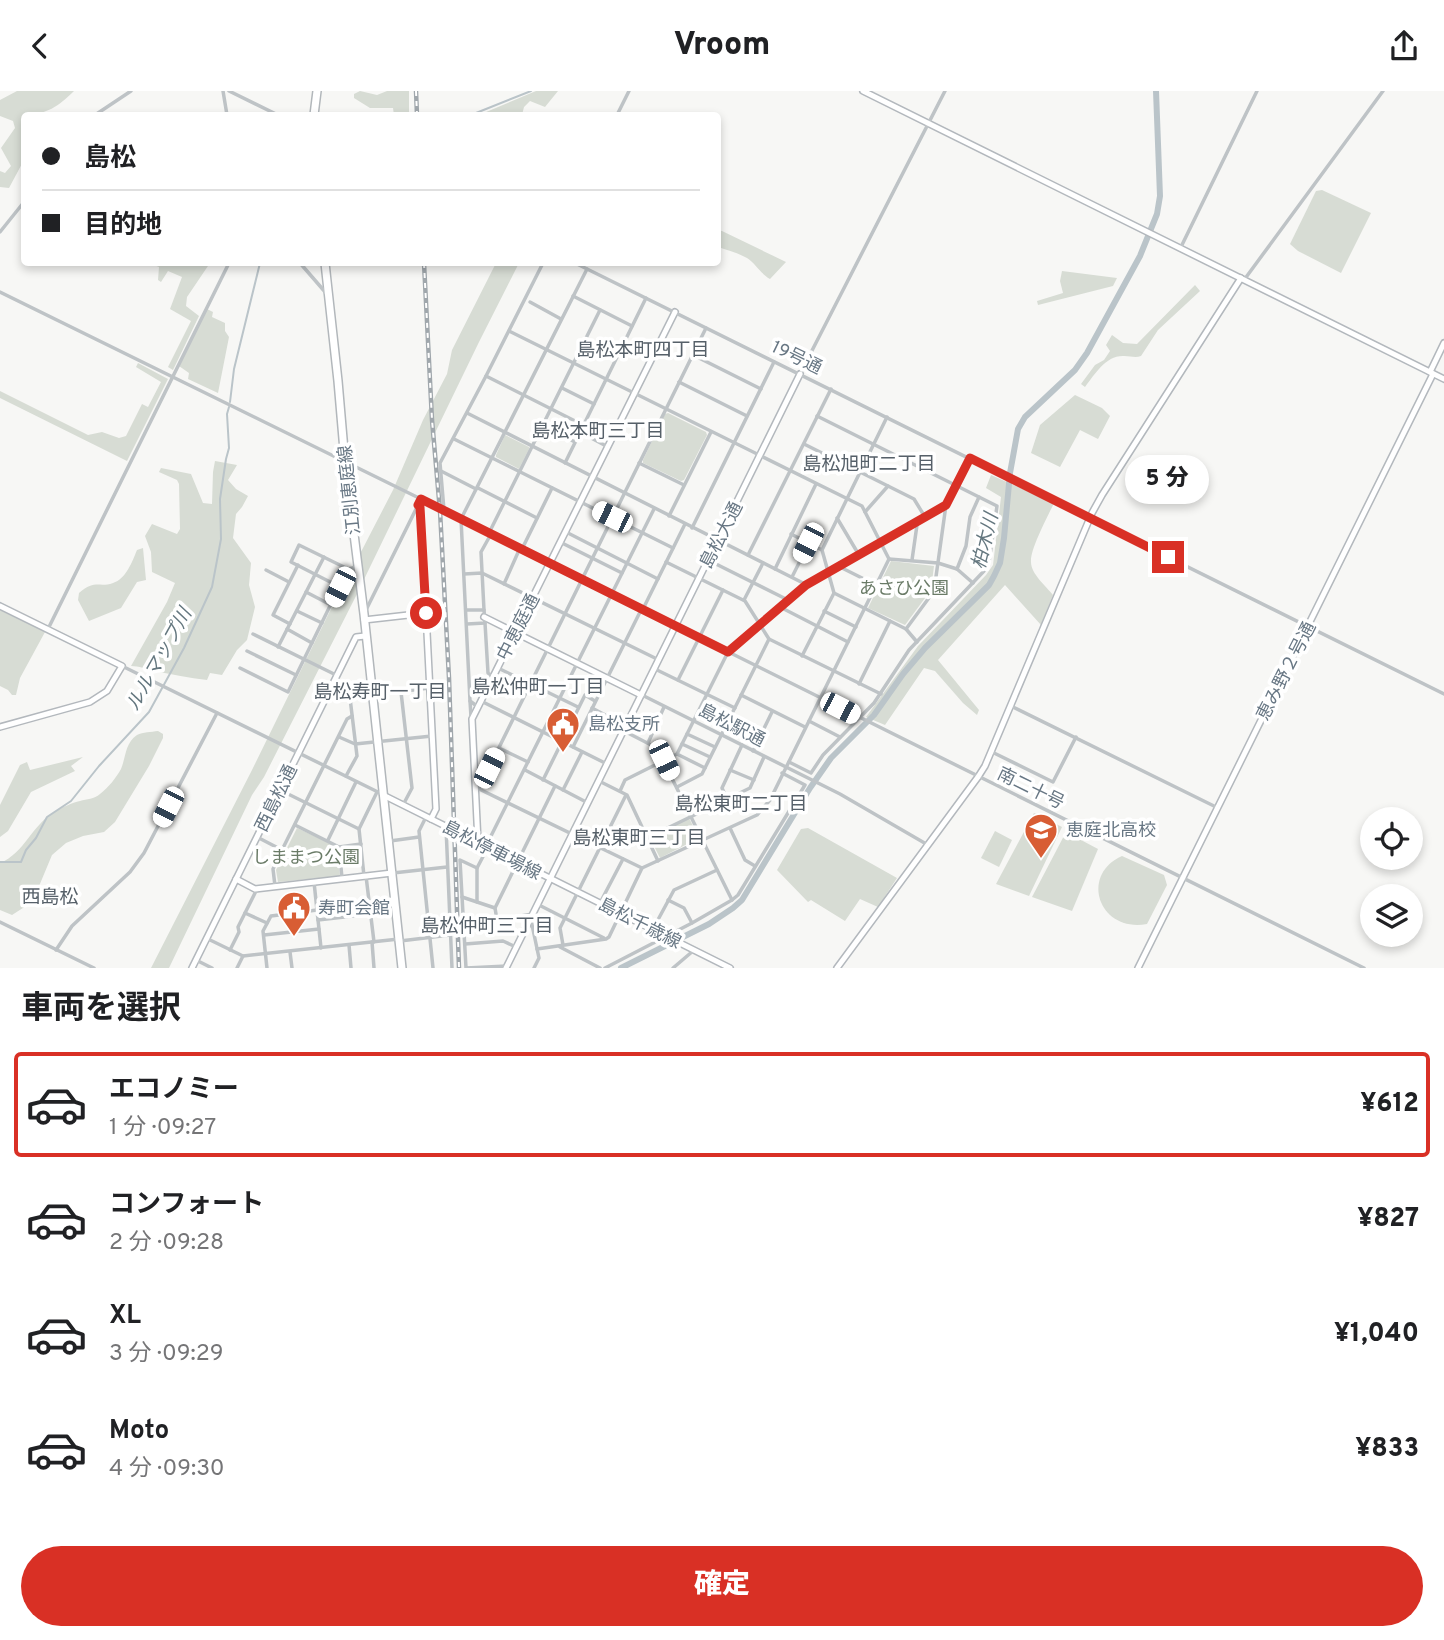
<!DOCTYPE html>
<html lang="ja">
<head>
<meta charset="utf-8">
<style>
	:root { --surface:#fff; --page:#f2f2f2; --text:#202124; --muted:#757577; --line:#e0e0e0; --accent:#d93025 }
	body { margin:0; font-family:Overpass,"Noto Sans JP",sans-serif; background:var(--page); color:var(--text); height:100vh; display:flex; flex-direction:column; font-size:26px; white-space:nowrap }
	* { box-sizing:border-box; margin:0 }
	p { font-size:23px; color:var(--muted) }
	.icon { flex:none; width:38px; height:38px; fill:none; stroke:currentColor; stroke-width:2; stroke-linecap:round; stroke-linejoin:round }
	.map { position:relative; height:877px; overflow:hidden }
	.sheet { display:flex; flex-direction:column; background:var(--surface); flex:1 }
	.sheet>* { flex:none }
	.guide { position:absolute; left:21px; top:21px; width:700px; height:154px; border-radius:7px; box-shadow:0 4px 10px #0003; display:grid; align-content:center; height:154px; padding:0 21px; background:var(--surface) }
	.tools { position:absolute; left:1360px; top:716px; display:grid; gap:14px }
	.tools a { display:grid; place-items:center; width:63px; height:63px; border-radius:50%; background:var(--surface); box-shadow:0 4px 10px #0003; font-size:35px }
	.end { position:absolute; width:32px; height:32px; margin:-16px; border:9px solid #d93025; background:#fff; box-shadow:0 0 0 4px #fff }
	.from { border-radius:50% }
	.bubble { position:absolute; height:49px; border-radius:24px; background:var(--surface); box-shadow:0 4px 10px #0003; font-size:23px; font-weight:800; line-height:49px; text-align:center }
	.car { position:absolute; width:21px; height:42px; margin:-21px -10px; border-radius:9px; box-shadow:0 0 5px 2px #0007; background:linear-gradient(#fff 24%,#345 0 40%,#fff 0 76%,#345 0 86%,#fff 0) }
	.guide b { display:flex; align-items:center; gap:24px; height:66px; font-size:26px }
	.guide b+b { border-top:2px solid var(--line) }
	.guide i { width:18px; height:18px; background:var(--text) }
	ul { padding:0; list-style:none }
	li { display:flex; align-items:center; gap:21px; height:105px; margin:0 14px 10px; padding:0 7px; border:4px solid transparent; border-radius:7px }
	li div { flex:1 }
	li b { display:block; font-size:26px }
	li em { font-style:normal; font-weight:800 }
	li.selected { border-color:var(--accent) }
	li>.icon { width:63px; height:63px; stroke-width:1.5 }
	h2 { padding:0 21px; font-size:32px; line-height:84px }
	.action { display:flex; gap:14px; margin-top:auto; padding:14px 21px }
	.action a { flex:1; height:80px; border-radius:42px; background:var(--accent); color:#fff; font-size:28px; font-weight:800; line-height:80px; text-align:center }
	header { display:flex; justify-content:space-between; align-items:center; height:91px; padding:0 21px; background:var(--surface); font-size:32px; font-weight:800 }
	.map>svg:first-child { display:block }
</style>
</head>
<body>
<header><svg class="icon" aria-label="back" viewBox="0 0 24 24"><path d="M15 5l-7 7 7 7"/></svg>Vroom<svg class="icon" aria-label="share" viewBox="0 0 24 24"><path d="M12 15V3M7 8l5-5 5 5M5 13v7h14v-7"/></svg></header>
<div class="map">
<svg width="1444" height="877" viewBox="0 0 1444 877">
	<rect width="100%" height="100%" fill="#f7f7f5"/>
	<g fill="#d7dcd4">
		<path d="M 17,0 L 74,0 C 59,15 46,24 24,24 L 24,57 L 23,62 L 24,69 L 9,97 L 0,96 L 0,80 L 5,82 L 11,75 L 1,57 L 15,37 L 13,30 L 0,25 L 0,9 Z"/>
		<polygon points="360,0 377,4 387,0 409,0 409,24 394,24 393,17 370,17 354,7 354,3"/>
		<polygon points="536,0 558,0 545,16 530,10 524,16 522,24 479,24"/>
		<polygon points="1322,99 1371,122 1341,182 1298,160 1290,153 1316,100"/>
		<path d="M 718,139 L 722,140 L 786,171 L 770,188 C 760,182 756,173 747,167 C 738,162 727,159 718,156 Z"/>
		<polygon points="149,172 161,172 165,174 169,172 210,172 187,206 186,215 199,225 173,279 168,276 191,230 170,218 182,186 168,180 161,191 158,189 159,176"/>
		<polygon points="496,172 519,172 479,251 355,507 264,686 252,704 169,877 151,877 252,679 349,481 362,459 393,399 423,329 447,283 452,259"/>
		<polygon points="1062,180 1117,187 1113,195 1038,214 1037,210 1063,202 1060,190"/>
		<path d="M 1195,194 L 1200,200 L 1158,239 L 1141,265 C 1135,267 1131,265 1124,265 C 1106,264 1095,283 1085,296 L 1081,293 L 1095,274 L 1104,269 L 1110,260 L 1106,254 L 1112,244 L 1123,252 L 1137,253 Z"/>
		<polygon points="207,218 213,221 212,226 225,232 225,240 229,246 218,302 188,288 189,282 179,275"/>
		<polygon points="138,272 168,288 127,370 0,307 0,300 88,344 102,341 119,347 126,345 142,313 148,316 161,291 136,276"/>
		<polygon points="1075,304 1102,317 1110,325 1098,348 1080,339 1060,376 1031,362 1040,334"/>
		<polygon points="668,322 706,341 707,344 684,389 681,390 643,372 643,369 665,323"/>
		<polygon points="505,344 529,356 529,358 519,378 496,366 496,364"/>
		<path d="M 215,370 L 237,374 L 228,389 L 236,398 L 248,405 L 242,416 L 236,423 L 233,447 L 251,472 L 249,494 L 255,516 L 247,549 L 237,559 L 222,584 L 210,582 L 207,589 C 189,587 172,583 154,580 C 146,578 139,575 131,575 L 167,511 L 175,492 L 152,481 L 151,461 L 145,445 L 152,433 L 177,443 L 180,438 L 179,393 L 177,389 L 159,381 L 161,377 L 191,383 L 203,412 L 212,413 L 213,381 Z"/>
		<path d="M 991,384 L 1054,412 C 1048,425 1030,458 1031,471 C 1031,483 1046,495 1053,504 L 1041,534 L 1005,494 L 938,569 L 979,619 L 977,624 L 963,612 L 935,580 L 924,577 L 885,634 L 866,626 L 918,555 L 986,484 L 993,474 L 1001,406 L 986,397 Z"/>
		<path d="M 143,457 L 146,489 L 137,491 L 121,517 L 89,530 L 78,509 L 79,502 C 95,488 99,497 113,492 C 126,488 132,471 137,459 Z"/>
		<polygon points="891,470 934,475 931,499 905,534 868,517"/>
		<polygon points="0,519 45,541 20,587 16,604 12,604 8,599 0,595"/>
		<path d="M 158,640 L 163,643 L 163,647 L 149,675 L 115,731 L 104,741 L 83,745 L 66,752 L 52,764 L 37,800 L 26,815 L 12,824 L 0,819 L 0,772 C 25,762 32,733 55,721 C 62,716 72,712 80,710 C 87,708 94,708 100,703 C 108,697 116,687 121,678 C 126,666 125,652 137,644 C 143,641 151,641 158,640 Z"/>
		<polygon points="83,666 71,675 75,680 31,701 8,740 0,746 0,714 20,674 27,671 30,679"/>
		<polygon points="1034,722 1062,736 1029,805 996,793"/>
		<polygon points="689,727 699,747 660,767 650,747"/>
		<polygon points="297,737 336,755 337,757 340,785 278,791 276,779"/>
		<polygon points="808,737 897,787 878,816 860,808 845,830 811,809 808,811 777,779 801,738"/>
		<polygon points="995,740 1012,749 999,776 981,767"/>
		<polygon points="1066,741 1098,758 1072,820 1032,806"/>
		<path d="M 1122,765 L 1164,784 L 1167,794 L 1147,833 C 1099,842 1079,784 1122,765 Z"/>
	</g>
	<g fill="none" stroke-linecap="round" stroke-linejoin="round">
		<g stroke="#bac4c9" stroke-width="2">
			<polyline points="471,24 531,0"/>
			<polyline points="230,311 234,278 260,172"/>
			<polyline points="0,771 21,771 26,759 36,747 47,726 71,710 99,675 149,621 184,557 212,496 221,448 220,408 226,368 229,357 227,323 229,316"/>
		</g>
		<polyline stroke="#bac4c9" stroke-width="6" points="621,877 709,833 733,817 742,809 810,697 831,667 874,624 903,583 925,557 989,494 994,485 1000,472 1004,447 1010,382 1018,338 1025,326 1075,279 1087,262 1140,165 1157,123 1160,105 1156,0"/>
		<defs>
			<g id="secondary">
				<polyline points="863,0 1444,288"/>
				<polyline points="1430,281 1444,252"/>
				<polyline points="0,515 122,575 107,600 90,611 0,636"/>
				<polyline points="484,526 641,604"/>
				<polyline points="364,529 426,522 436,718 431,728"/>
				<polyline points="383,704 730,877"/>
				<polyline points="478,751 472,628 675,221"/>
				<polyline points="236,788 255,798 392,782"/>
				<polyline points="192,877 356,546 365,545"/>
				<polyline points="506,877 800,283"/>
				<polyline points="837,877 978,686 985,675 1092,422 1102,404 1241,187"/>
				<polyline points="1138,877 1433,283"/>
			</g>
			<g id="primary">
				<polyline points="314,24 317,0"/>
				<polyline points="325,172 338,290 345,371 364,523 402,877"/>
			</g>
		</defs>
		<use href="#secondary" stroke="#b3b8bd" stroke-width="8"/>
		<use href="#primary" stroke="#b2b7bb" stroke-width="10"/>
		<g stroke="#bec3c6" stroke-width="3.5">
			<polyline points="223,0 227,24"/>
			<polyline points="229,0 278,24"/>
			<polyline points="95,24 131,0"/>
			<polyline points="617,24 629,0"/>
			<polyline points="0,141 24,111"/>
			<polyline points="1180,158 1257,0"/>
			<polyline points="300,172 326,202"/>
			<polyline points="575,172 1444,603"/>
			<polyline points="1244,189 1383,0"/>
			<polyline points="0,201 423,409 1364,877"/>
			<polyline points="573,205 632,235"/>
			<polyline points="530,211 561,228"/>
			<polyline points="509,240 862,415 889,468"/>
			<polyline points="585,251 617,266"/>
			<polyline points="693,264 761,298"/>
			<polyline points="800,283 945,0"/>
			<polyline points="486,285 583,334"/>
			<polyline points="679,291 747,325"/>
			<polyline points="562,297 594,313"/>
			<polyline points="467,322 805,493"/>
			<polyline points="543,335 575,351"/>
			<polyline points="580,341 608,356"/>
			<polyline points="454,348 673,457"/>
			<polyline points="804,353 914,408 925,426"/>
			<polyline points="565,372 646,207"/>
			<polyline points="639,372 684,394"/>
			<polyline points="441,380 476,398"/>
			<polyline points="478,397 537,427"/>
			<polyline points="418,414 420,416 426,522"/>
			<polyline points="444,419 440,372 486,285 543,172"/>
			<polyline points="865,421 888,395"/>
			<polyline points="669,425 711,341"/>
			<polyline points="837,427 859,464"/>
			<polyline points="692,437 774,271"/>
			<polyline points="566,441 658,488"/>
			<polyline points="489,442 600,219"/>
			<polyline points="791,443 822,459 834,502 906,538 917,551"/>
			<polyline points="560,451 622,482"/>
			<polyline points="522,458 552,397"/>
			<polyline points="822,459 887,326"/>
			<polyline points="748,464 831,298"/>
			<polyline points="889,468 938,472 957,478 973,492"/>
			<polyline points="708,469 788,509"/>
			<polyline points="912,469 917,434 915,431"/>
			<polyline points="666,471 745,510 769,548 881,603"/>
			<polyline points="841,474 842,477 876,494"/>
			<polyline points="775,478 816,393"/>
			<polyline points="957,478 966,455 970,426 979,406"/>
			<polyline points="266,479 289,491"/>
			<polyline points="464,483 482,482 659,569"/>
			<polyline points="792,486 809,452"/>
			<polyline points="504,493 520,457"/>
			<polyline points="340,496 291,471 299,454 348,478 357,476"/>
			<polyline points="306,501 331,514"/>
			<polyline points="744,509 763,472"/>
			<polyline points="780,516 848,551"/>
			<polyline points="643,518 685,433"/>
			<polyline points="366,519 421,408"/>
			<polyline points="466,519 484,519 485,532 467,533"/>
			<polyline points="484,519 481,461 491,443"/>
			<polyline points="297,520 322,532"/>
			<polyline points="824,520 856,536"/>
			<polyline points="485,532 488,582 493,586"/>
			<polyline points="290,533 273,524 298,474"/>
			<polyline points="48,538 229,172"/>
			<polyline points="287,538 312,552"/>
			<polyline points="906,538 934,500 946,414"/>
			<polyline points="253,543 336,584"/>
			<polyline points="278,556 324,466"/>
			<polyline points="247,560 296,584"/>
			<polyline points="802,565 834,502"/>
			<polyline points="122,575 382,703"/>
			<polyline points="240,577 288,601 348,478"/>
			<polyline points="498,577 578,616"/>
			<polyline points="655,578 735,617"/>
			<polyline points="678,589 723,499"/>
			<polyline points="859,593 890,530"/>
			<polyline points="331,597 350,607 429,597"/>
			<polyline points="401,601 412,697 403,714"/>
			<polyline points="642,604 840,703 928,754"/>
			<polyline points="741,604 805,636"/>
			<polyline points="470,610 471,626"/>
			<polyline points="481,610 607,673"/>
			<polyline points="1011,615 1218,717"/>
			<polyline points="478,616 470,610 461,428 587,178"/>
			<polyline points="592,617 626,635"/>
			<polyline points="809,630 840,646"/>
			<polyline points="624,640 657,657 732,809"/>
			<polyline points="687,643 715,656"/>
			<polyline points="339,646 355,653 432,645"/>
			<polyline points="648,652 664,616"/>
			<polyline points="682,653 710,666"/>
			<polyline points="573,656 642,517"/>
			<polyline points="499,657 528,671"/>
			<polyline points="753,660 772,621"/>
			<polyline points="992,661 1053,691 1076,646"/>
			<polyline points="677,663 705,677"/>
			<polyline points="789,671 811,682 823,664 874,612 909,559 984,480 989,471 997,415 817,325"/>
			<polyline points="525,679 588,712"/>
			<polyline points="730,679 754,689"/>
			<polyline points="346,685 357,665 350,607"/>
			<polyline points="543,689 585,604 595,610"/>
			<polyline points="599,690 627,704 658,770"/>
			<polyline points="677,696 702,683 769,548"/>
			<polyline points="477,697 642,777"/>
			<polyline points="479,697 706,237"/>
			<polyline points="280,699 359,738"/>
			<polyline points="563,699 582,661"/>
			<polyline points="620,700 625,689 677,663 728,561 806,494 946,414 970,367"/>
			<polyline points="727,708 722,697 742,654"/>
			<polyline points="426,726 419,740 433,877"/>
			<polyline points="295,734 339,756 342,787"/>
			<polyline points="446,736 452,877"/>
			<polyline points="610,736 639,750 647,747 750,697 764,666"/>
			<polyline points="730,737 745,769 755,775"/>
			<polyline points="257,746 282,759"/>
			<polyline points="328,749 356,691"/>
			<polyline points="390,750 419,746"/>
			<polyline points="486,755 654,418"/>
			<polyline points="339,756 361,753"/>
			<polyline points="477,777 460,769 466,877 507,875"/>
			<polyline points="393,782 447,776"/>
			<polyline points="364,785 359,738 377,701"/>
			<polyline points="366,785 374,851"/>
			<polyline points="314,791 321,857"/>
			<polyline points="275,795 273,778 282,759 347,628 352,625"/>
			<polyline points="462,806 495,817"/>
			<polyline points="668,809 684,817 692,832"/>
			<polyline points="477,811 477,777 488,756"/>
			<polyline points="600,812 623,768"/>
			<polyline points="537,813 604,847"/>
			<polyline points="245,822 267,832"/>
			<polyline points="318,829 371,823"/>
			<polyline points="497,829 495,817 555,695"/>
			<polyline points="531,829 539,867 534,877"/>
			<polyline points="0,831 94,877"/>
			<polyline points="464,834 533,823"/>
			<polyline points="653,838 674,799 717,779"/>
			<polyline points="264,844 319,838"/>
			<polyline points="206,847 243,865 399,848"/>
			<polyline points="400,850 450,844"/>
			<polyline points="372,851 374,877"/>
			<polyline points="465,853 503,850 516,856"/>
			<polyline points="349,854 351,877"/>
			<polyline points="563,854 560,837 626,704"/>
			<polyline points="560,856 600,877"/>
			<polyline points="537,858 606,848 609,846 642,777 757,724 770,709 889,468"/>
			<polyline points="56,859 72,835 130,781 144,762 217,622"/>
			<polyline points="230,859 239,841 238,836 257,798"/>
			<polyline points="290,861 292,877"/>
			<polyline points="196,869 212,877"/>
			<polyline points="237,877 243,865"/>
			<polyline points="267,877 263,840 271,825 317,819"/>
			<polyline points="605,877 692,832 732,809 738,804 805,694 782,682"/>
			<polyline points="673,877 693,860"/>
		</g>
		<use href="#secondary" stroke="#fff" stroke-width="5"/>
		<use href="#primary" stroke="#fff" stroke-width="7"/>
		<defs>
			<g id="rail">
				<polyline points="416,0 417,24"/>
				<polyline points="424,172 432,329 440,420 449,587 459,877"/>
			</g>
		</defs>
		<use href="#rail" stroke="#a0a7ac" stroke-width="4.5"/>
		<use href="#rail" stroke="#fff" stroke-width="2" stroke-dasharray="5" stroke-linecap="butt"/>
	</g>
	<g fill="none" stroke-linecap="round" stroke-linejoin="round">
		<polyline stroke="#d93025" stroke-width="9" points="426,522 420,416 418,414 421,408 728,561 806,494 946,414 970,367 1168,466"/>
	</g>
	<defs>
		<symbol id="civic-pin" viewBox="-11 -11 22 30"><path d="M0 17L-7.5 6A9.5 9.5 0 1 1 7.5 6Z" fill="#d85d34" stroke="#fff"/><path d="M-.6-6.5H3V-4.5H.6V-3L4-1V1h2V6H-6V1h2V-1L-.6-3ZM-1.2 2.5V6h2.4V2.5Z" fill="#fff"/></symbol>
		<symbol id="school-pin" viewBox="-11 -11 22 30"><path d="M0 17L-7.5 6A9.5 9.5 0 1 1 7.5 6Z" fill="#d85d34" stroke="#fff"/><path d="M0-5L7-2L0 1L-7-2ZM-4 1L0 2.5L4 1V4Q0 6-4 4Z" fill="#fff"/></symbol>
	</defs>
	<g fill-rule="evenodd">
		<use href="#civic-pin" x="544" y="614" width="38" height="52"/>
		<use href="#school-pin" x="1022" y="720" width="38" height="52"/>
		<use href="#civic-pin" x="275" y="798" width="38" height="52"/>
	</g>
	<g text-anchor="middle" stroke-width="7" stroke-linejoin="round" paint-order="stroke">
		<g font-size="18" fill="#687784" stroke="#fff">
			<text transform="translate(797 266) rotate(26)" y="6">19号通</text>
			<text transform="translate(349 399) rotate(-96)" y="6">江別恵庭線</text>
			<text transform="translate(721 444) rotate(-63)" y="6">島松大通</text>
			<text transform="translate(518 536) rotate(-63)" y="6">中恵庭通</text>
			<text transform="translate(1286 580) rotate(-63)" y="6">恵み野２号通</text>
			<text transform="translate(732 634) rotate(27)" y="6">島松駅通</text>
			<text transform="translate(1031 697) rotate(26)" y="6">南二十号</text>
			<text transform="translate(276 707) rotate(-64)" y="6">西島松通</text>
			<text transform="translate(492 759) rotate(27)" y="6">島松停車場線</text>
			<text transform="translate(640 832) rotate(27)" y="6">島松千歳線</text>
		</g>
		<g font-size="18" fill="#6a7b67" stroke="#fff">
			<text x="904" y="503">あさひ公園</text>
			<text x="306" y="772">しままつ公園</text>
		</g>
		<g font-size="18" fill="#687784" stroke="#fff" text-anchor="start">
			<text x="588" y="639">島松支所</text>
			<text x="1066" y="745">恵庭北高校</text>
			<text x="318" y="823">寿町会館</text>
		</g>
		<g font-size="19" fill="#566069" stroke="#fff">
			<text x="643" y="265">島松本町四丁目</text>
			<text x="598" y="346">島松本町三丁目</text>
			<text x="869" y="379">島松旭町二丁目</text>
			<text x="538" y="602">島松仲町一丁目</text>
			<text x="380" y="607">島松寿町一丁目</text>
			<text x="741" y="719">島松東町二丁目</text>
			<text x="639" y="753">島松東町三丁目</text>
			<text x="50" y="812">西島松</text>
			<text x="487" y="841">島松仲町三丁目</text>
		</g>
		<g font-size="19" font-style="italic" fill="#64777f" stroke="#fff">
			<text transform="translate(984 450) rotate(-76)" y="7">柏木川</text>
			<text transform="translate(158 568) rotate(-61)" y="7">ルルマップ川</text>
		</g>
	</g>
</svg>
<div class="tools">
<a><svg class="icon" aria-label="locate" viewBox="0 0 24 24"><circle cx="12" cy="12" r="6"/><path d="M12 2v4M12 18v4M2 12h4M18 12h4"/></svg></a>
<a><svg class="icon" aria-label="layers" viewBox="0 0 24 24"><path d="M12 4l9 5-9 5-9-5zM3 14l9 5 9-5"/></svg></a>
</div>
<i class="end from" style="left:426px;top:522px"></i>
<i class="end" style="left:1168px;top:466px"></i>
<div class="bubble" style="left:1125px;top:364px;width:84px">5 分</div>
<i class="car" style="left:612px;top:426px;rotate:296deg"></i>
<i class="car" style="left:808px;top:452px;rotate:207deg"></i>
<i class="car" style="left:340px;top:496px;rotate:207deg"></i>
<i class="car" style="left:840px;top:617px;rotate:117deg"></i>
<i class="car" style="left:664px;top:669px;rotate:155deg"></i>
<i class="car" style="left:489px;top:677px;rotate:26deg"></i>
<i class="car" style="left:168px;top:716px;rotate:207deg"></i>
<div class="guide">
<b><i class="from"></i>島松</b>
<b><i></i>目的地</b>
</div>
</div>
<section class="sheet">
<h2>車両を選択</h2>
<ul>
<li class="selected"><svg class="icon" aria-label="car" viewBox="0 0 24 24"><path d="M5 17H2v-5l4-1 3-4h7l3 4 3 1v5h-3M9 17h6M6 11h13"/><circle cx="7" cy="17" r="2"/><circle cx="17" cy="17" r="2"/></svg><div><b>エコノミー</b><p>1 分 · 09:27</p></div><em>¥612</em></li>
<li><svg class="icon" aria-label="car" viewBox="0 0 24 24"><path d="M5 17H2v-5l4-1 3-4h7l3 4 3 1v5h-3M9 17h6M6 11h13"/><circle cx="7" cy="17" r="2"/><circle cx="17" cy="17" r="2"/></svg><div><b>コンフォート</b><p>2 分 · 09:28</p></div><em>¥827</em></li>
<li><svg class="icon" aria-label="car" viewBox="0 0 24 24"><path d="M5 17H2v-5l4-1 3-4h7l3 4 3 1v5h-3M9 17h6M6 11h13"/><circle cx="7" cy="17" r="2"/><circle cx="17" cy="17" r="2"/></svg><div><b>XL</b><p>3 分 · 09:29</p></div><em>¥1,040</em></li>
<li><svg class="icon" aria-label="car" viewBox="0 0 24 24"><path d="M5 17H2v-5l4-1 3-4h7l3 4 3 1v5h-3M9 17h6M6 11h13"/><circle cx="7" cy="17" r="2"/><circle cx="17" cy="17" r="2"/></svg><div><b>Moto</b><p>4 分 · 09:30</p></div><em>¥833</em></li>
</ul>
<div class="action"><a>確定</a></div>
</section>
</body>
</html>
